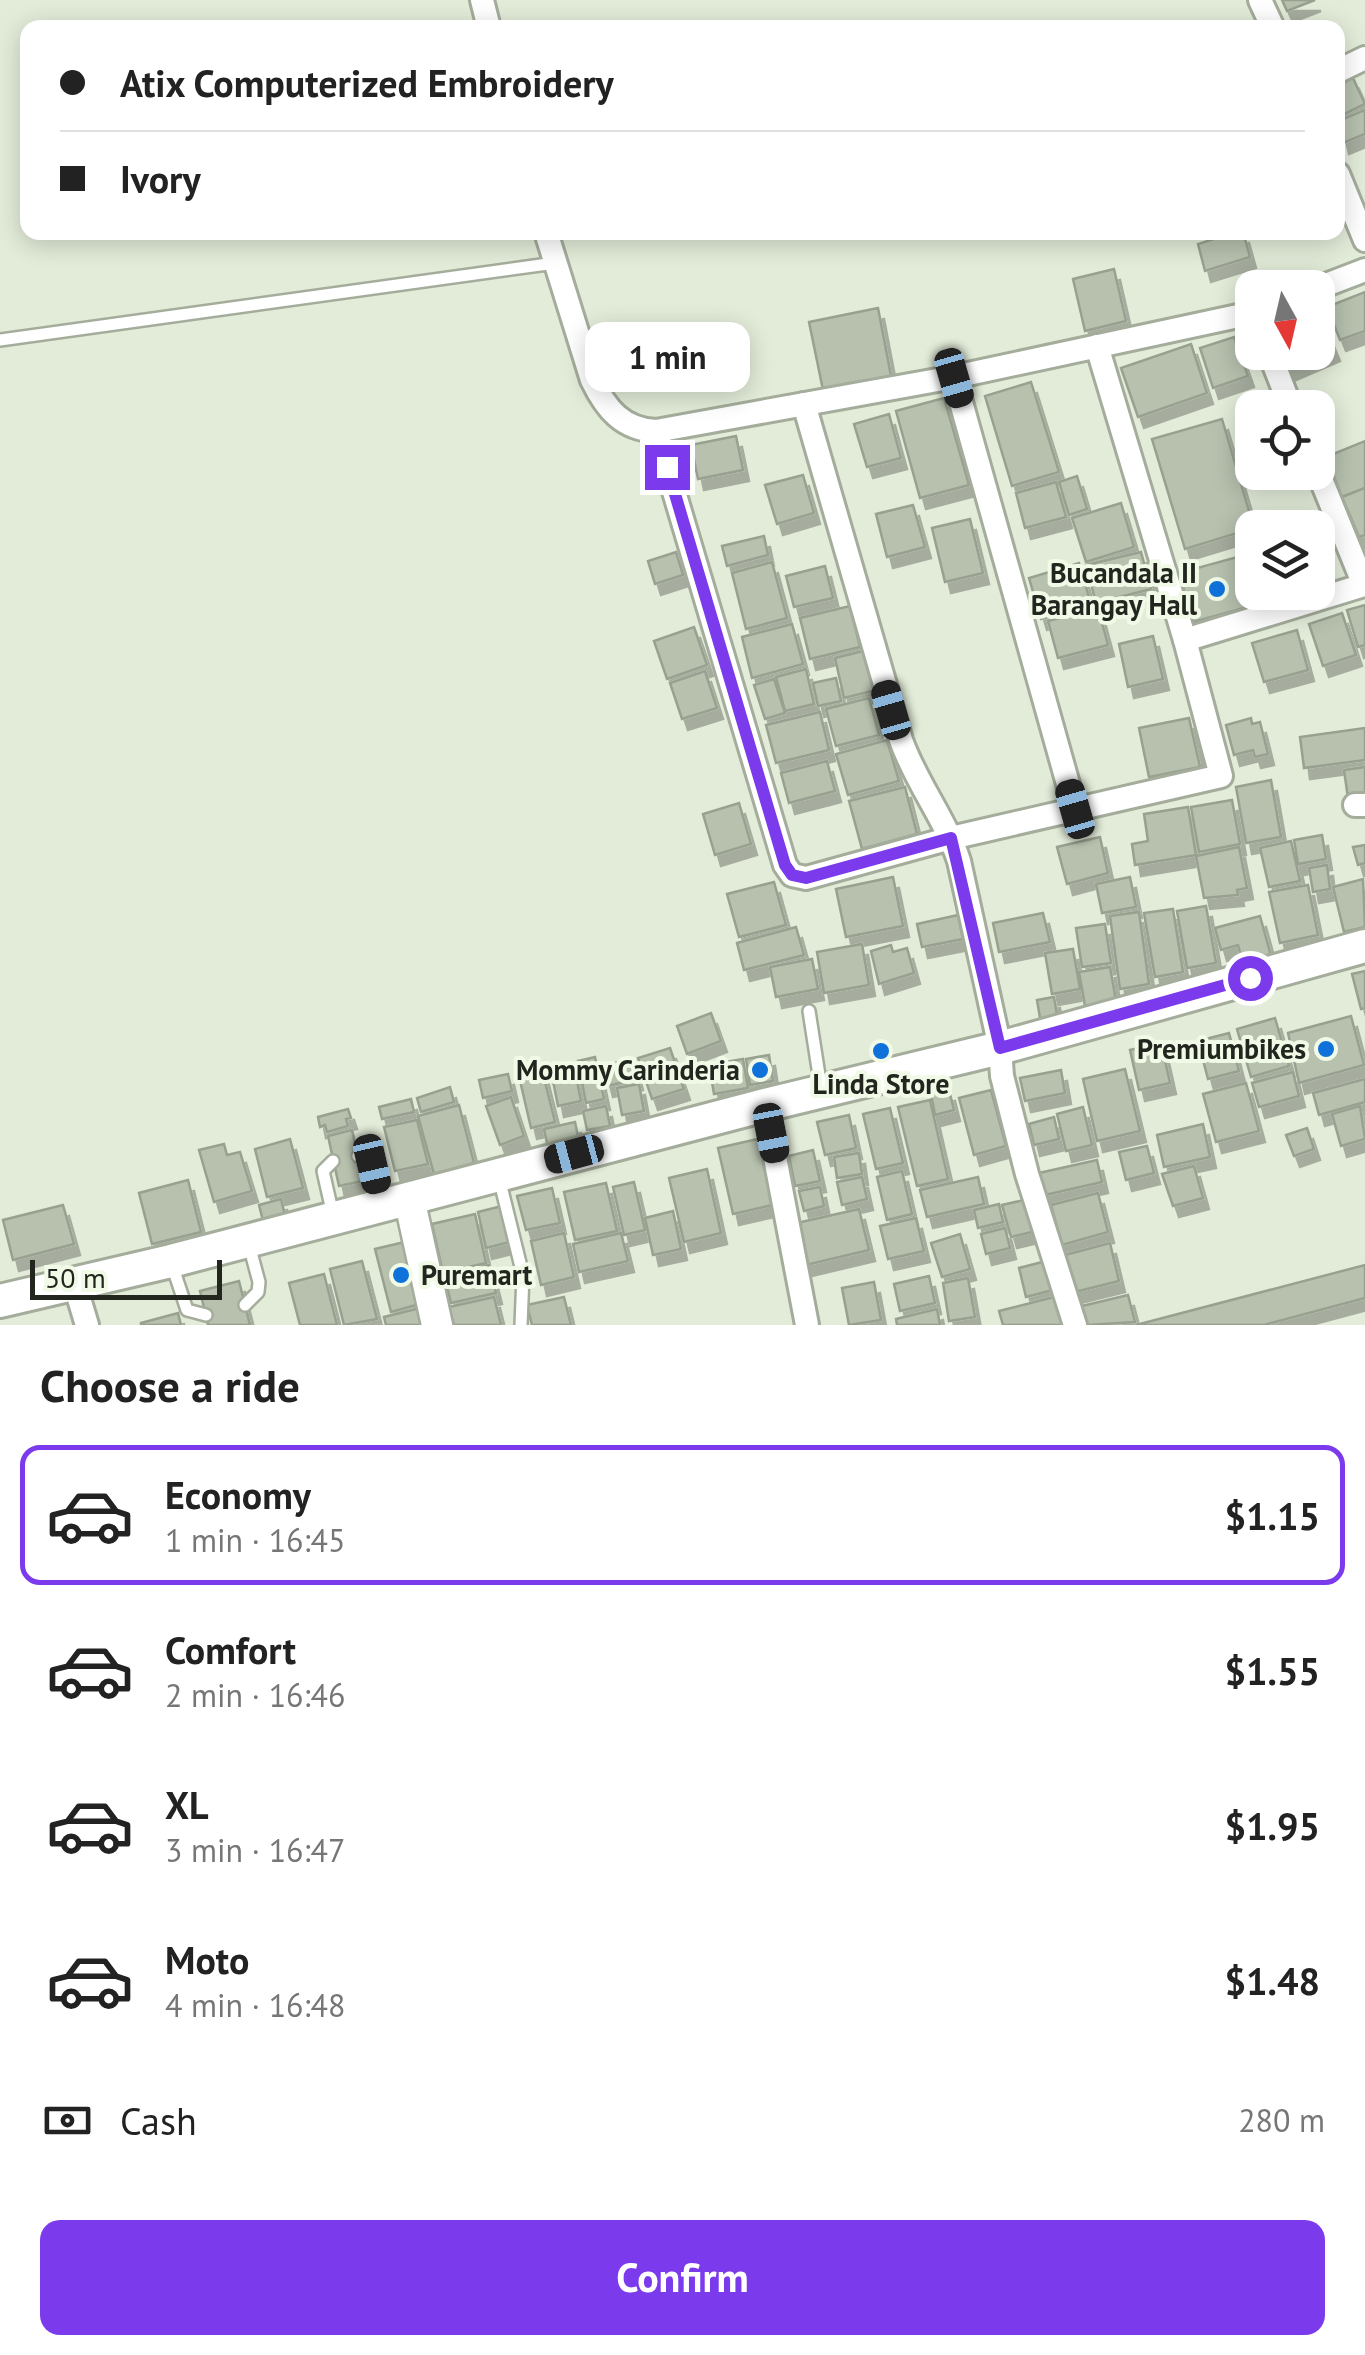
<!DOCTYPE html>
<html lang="en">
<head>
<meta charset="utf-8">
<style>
	:root { --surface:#fff; --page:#f2f2f2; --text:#222; --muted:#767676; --line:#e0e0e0; --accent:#7c3aed }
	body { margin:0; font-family:"PT Sans",sans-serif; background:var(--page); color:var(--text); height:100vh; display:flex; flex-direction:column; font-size:38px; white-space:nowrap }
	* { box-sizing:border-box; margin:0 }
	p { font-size:32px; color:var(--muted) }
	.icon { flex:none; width:55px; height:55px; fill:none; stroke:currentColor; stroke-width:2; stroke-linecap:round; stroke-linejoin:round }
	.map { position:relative; height:1325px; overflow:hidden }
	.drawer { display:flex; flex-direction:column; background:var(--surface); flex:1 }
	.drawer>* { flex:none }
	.top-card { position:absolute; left:20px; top:20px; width:1325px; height:220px; border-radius:20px; box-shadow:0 5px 25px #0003; display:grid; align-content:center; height:220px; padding:0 40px; background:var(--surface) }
	.needle { width:65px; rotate:172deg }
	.buttons { position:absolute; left:1235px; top:270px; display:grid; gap:20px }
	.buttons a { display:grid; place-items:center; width:100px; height:100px; border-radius:20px; background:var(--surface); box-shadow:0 5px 25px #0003; font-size:50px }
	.scale { position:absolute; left:30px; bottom:25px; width:192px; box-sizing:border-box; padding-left:10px; border:5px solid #22261f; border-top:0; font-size:28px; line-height:35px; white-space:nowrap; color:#22261f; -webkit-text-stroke:8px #f0fae7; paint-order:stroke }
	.end { position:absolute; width:45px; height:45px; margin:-22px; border:12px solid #7c3aed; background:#fff; box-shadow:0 0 0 5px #fff }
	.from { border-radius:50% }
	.bubble { position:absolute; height:70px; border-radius:20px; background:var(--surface); box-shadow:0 5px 25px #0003; font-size:32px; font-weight:600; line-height:70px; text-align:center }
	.car { position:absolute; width:30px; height:60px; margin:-30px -15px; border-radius:12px; box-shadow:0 0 8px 2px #0007; background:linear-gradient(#222 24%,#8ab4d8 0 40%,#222 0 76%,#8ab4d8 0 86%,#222 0) }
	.top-card b { display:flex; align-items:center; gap:35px; height:95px; font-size:38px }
	.top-card b+b { border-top:2px solid var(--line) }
	.top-card i { width:25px; height:25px; background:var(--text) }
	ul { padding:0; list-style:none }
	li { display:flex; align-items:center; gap:30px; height:140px; margin:0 20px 15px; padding:0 20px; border:5px solid transparent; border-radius:20px }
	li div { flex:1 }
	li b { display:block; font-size:38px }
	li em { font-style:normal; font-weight:600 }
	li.active { border-color:var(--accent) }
	li>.icon { width:90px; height:90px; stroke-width:1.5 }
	h2 { padding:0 40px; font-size:45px; line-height:120px }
	.pay { display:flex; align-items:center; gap:25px; height:110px; padding:0 40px; font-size:38px }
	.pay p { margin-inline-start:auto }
	.button { display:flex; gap:20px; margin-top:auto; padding:20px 40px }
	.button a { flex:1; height:115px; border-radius:20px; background:var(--accent); color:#fff; font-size:40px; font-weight:600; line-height:115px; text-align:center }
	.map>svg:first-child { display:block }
</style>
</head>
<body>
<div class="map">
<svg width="1365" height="1325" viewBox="0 0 1365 1325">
	<defs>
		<filter id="shadow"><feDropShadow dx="6" dy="11" stdDeviation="0" flood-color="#0004"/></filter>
	</defs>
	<rect width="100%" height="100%" fill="#e3ecd9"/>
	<g fill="#b7c1ae" stroke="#98a190" stroke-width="2.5" filter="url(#shadow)">
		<polygon points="1282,0 1315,0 1287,11"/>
		<polygon points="1353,78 1365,104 1338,117 1338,86"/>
		<polygon points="1365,110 1365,134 1343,143 1338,121"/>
		<polygon points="1236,232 1243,232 1250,257 1205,271 1198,244"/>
		<polygon points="1114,269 1126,321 1085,331 1073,279"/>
		<polygon points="1365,292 1365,331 1340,340 1327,307"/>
		<polygon points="878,308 891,376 823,390 809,322"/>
		<polygon points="1318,312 1334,350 1290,369 1283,352 1318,352"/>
		<polygon points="1234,337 1248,376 1213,388 1200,348"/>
		<polygon points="1191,344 1207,393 1138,417 1121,368"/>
		<polygon points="1031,382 1059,472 1012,486 985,396"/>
		<polygon points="944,398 969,485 920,498 896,411"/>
		<polygon points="889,414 901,458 867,467 854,424"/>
		<polygon points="1222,419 1254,528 1185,549 1152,439"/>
		<polygon points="736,436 743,470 698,479 691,445"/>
		<polygon points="1365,441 1365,488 1342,497 1326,457"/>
		<polygon points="803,475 814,513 777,524 765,485"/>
		<polygon points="1077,476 1087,509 1069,515 1059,482"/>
		<polygon points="1056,482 1066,517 1025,528 1016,493"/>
		<polygon points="1365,488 1365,535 1359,537 1342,497"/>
		<polygon points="1121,503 1134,547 1086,562 1072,518"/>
		<polygon points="913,505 925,547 887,557 876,514"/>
		<polygon points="970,519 983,573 945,582 932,528"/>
		<polygon points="764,536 768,555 727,566 722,546"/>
		<polygon points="676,552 683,575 655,584 648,561"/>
		<polygon points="1141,552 1151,589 1096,603 1086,565"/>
		<polygon points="1241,556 1255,605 1193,622 1179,573"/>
		<polygon points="772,562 787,618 746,629 732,573"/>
		<polygon points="1079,563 1091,604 1041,619 1029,578"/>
		<polygon points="825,566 833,598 794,607 786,576"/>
		<polygon points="1365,605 1365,645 1358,647 1347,610"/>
		<polygon points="850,606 860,647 810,659 800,618"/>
		<polygon points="1098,608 1108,645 1058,658 1048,621"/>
		<polygon points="1342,613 1356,655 1323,666 1309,624"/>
		<polygon points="792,624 803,664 752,678 742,637"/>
		<polygon points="694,627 707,665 667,679 654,641"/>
		<polygon points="1297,630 1308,670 1264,682 1252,643"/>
		<polygon points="1153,636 1163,679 1128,687 1119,644"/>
		<polygon points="867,650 876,690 844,698 835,658"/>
		<polygon points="806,669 814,704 785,711 776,677"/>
		<polygon points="705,671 717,708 682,719 670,683"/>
		<polygon points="836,678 841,701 818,706 813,683"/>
		<polygon points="774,679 785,713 765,719 754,685"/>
		<polygon points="869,698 879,735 836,746 826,709"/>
		<polygon points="820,712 829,750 776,763 766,725"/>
		<polygon points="1189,718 1200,767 1149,777 1139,728"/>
		<polygon points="1251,718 1252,724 1260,722 1268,754 1255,757 1253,750 1234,755 1226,725"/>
		<polygon points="1365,728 1365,760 1304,768 1300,737"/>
		<polygon points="887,740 899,781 848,795 836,754"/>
		<polygon points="827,761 835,791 789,803 781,773"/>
		<polygon points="1365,767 1365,796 1348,798 1344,770"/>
		<polygon points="1271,780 1281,837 1246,843 1236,787"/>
		<polygon points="905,787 917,834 862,849 849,801"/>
		<polygon points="1232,800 1240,844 1199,852 1191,807"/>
		<polygon points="739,803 751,844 715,855 703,814"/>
		<polygon points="1188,807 1196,855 1135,865 1132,844 1148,841 1144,814"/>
		<polygon points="1322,835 1326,859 1298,864 1294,840"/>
		<polygon points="1100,837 1108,873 1067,884 1057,847"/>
		<polygon points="1291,841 1300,881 1269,887 1260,848"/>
		<polygon points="1365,845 1365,863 1358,865 1353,847"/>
		<polygon points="1239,847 1247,888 1237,890 1238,895 1204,898 1196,856"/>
		<polygon points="1327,865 1330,889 1313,892 1309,868"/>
		<polygon points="893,877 903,926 846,937 836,889"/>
		<polygon points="1130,877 1136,907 1102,913 1096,884"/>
		<polygon points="1363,879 1365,927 1344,932 1333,887"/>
		<polygon points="774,882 786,925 739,937 727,894"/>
		<polygon points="1308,885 1318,935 1280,943 1269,892"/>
		<polygon points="1206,906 1216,963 1187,968 1177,911"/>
		<polygon points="1173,909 1183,972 1155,977 1144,913"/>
		<polygon points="1139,912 1149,984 1120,989 1110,916"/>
		<polygon points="1043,913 1050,942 999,952 993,923"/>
		<polygon points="958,915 963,939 922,947 917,924"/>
		<polygon points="1260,916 1271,956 1243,963 1238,945 1221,950 1215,928"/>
		<polygon points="1105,924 1111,963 1082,967 1076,928"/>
		<polygon points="796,927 804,955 744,970 737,943"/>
		<polygon points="862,944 869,985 824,993 817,952"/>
		<polygon points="891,945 893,952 907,948 914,973 879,984 871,951"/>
		<polygon points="1073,949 1080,989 1052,994 1045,953"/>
		<polygon points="812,959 818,989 776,997 770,967"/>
		<polygon points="1110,967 1116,1001 1085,1006 1079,972"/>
		<polygon points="1365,971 1365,1008 1361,1009 1352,974"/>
		<polygon points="1054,997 1058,1021 1041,1024 1037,1000"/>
		<polygon points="711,1013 721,1041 687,1054 677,1026"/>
		<polygon points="1351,1016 1364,1065 1299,1083 1288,1033"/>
		<polygon points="1275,1018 1289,1066 1251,1077 1237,1029"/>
		<polygon points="1229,1033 1239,1071 1208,1079 1198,1041"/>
		<polygon points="1161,1043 1170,1083 1139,1090 1130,1050"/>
		<polygon points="670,1048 684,1089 652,1099 638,1058"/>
		<polygon points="769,1055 773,1081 750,1085 746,1059"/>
		<polygon points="595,1057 604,1099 586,1103 578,1061"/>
		<polygon points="632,1059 637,1079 607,1086 602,1066"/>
		<polygon points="743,1059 748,1088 714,1094 709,1065"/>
		<polygon points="541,1066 555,1122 531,1128 518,1072"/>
		<polygon points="1125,1069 1140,1131 1097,1141 1083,1079"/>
		<polygon points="1061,1070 1065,1093 1025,1101 1020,1078"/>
		<polygon points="575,1071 581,1101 558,1106 552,1076"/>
		<polygon points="1293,1072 1299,1096 1259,1107 1252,1083"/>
		<polygon points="508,1074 512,1091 483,1098 479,1080"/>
		<polygon points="1365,1079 1365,1102 1319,1115 1313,1093"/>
		<polygon points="1246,1083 1259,1131 1216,1142 1203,1094"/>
		<polygon points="639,1084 644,1111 622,1115 617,1088"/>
		<polygon points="450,1087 454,1102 421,1112 417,1098"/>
		<polygon points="949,1090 954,1110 935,1115 931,1094"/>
		<polygon points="991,1090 1006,1146 974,1155 959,1098"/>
		<polygon points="511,1097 524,1136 500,1145 486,1106"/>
		<polygon points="411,1099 414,1112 382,1119 379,1107"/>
		<polygon points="930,1100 948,1179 917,1186 898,1107"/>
		<polygon points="459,1105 474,1163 434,1174 418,1116"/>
		<polygon points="606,1106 610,1126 587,1130 583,1111"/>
		<polygon points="1360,1106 1365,1139 1341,1146 1332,1114"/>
		<polygon points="1083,1107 1092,1145 1066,1151 1057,1114"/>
		<polygon points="890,1108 903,1163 876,1169 863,1114"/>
		<polygon points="348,1109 351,1118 346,1119 348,1126 327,1132 325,1125 320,1127 318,1117"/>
		<polygon points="849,1115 856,1148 825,1155 817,1122"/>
		<polygon points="1054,1117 1059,1139 1034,1145 1029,1124"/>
		<polygon points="417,1120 428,1164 395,1171 384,1127"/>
		<polygon points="575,1122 579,1141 548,1148 544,1129"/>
		<polygon points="1203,1124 1210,1157 1164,1167 1157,1135"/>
		<polygon points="1307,1128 1314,1149 1294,1156 1286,1135"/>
		<polygon points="352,1130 363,1181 339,1186 328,1136"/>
		<polygon points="762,1138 777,1204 733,1214 718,1148"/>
		<polygon points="290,1139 303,1188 267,1197 255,1149"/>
		<polygon points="224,1144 227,1155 240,1152 252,1191 214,1202 199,1150"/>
		<polygon points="1147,1146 1154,1173 1126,1180 1119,1152"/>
		<polygon points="813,1150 820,1181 795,1186 789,1156"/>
		<polygon points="859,1153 862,1174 837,1178 834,1157"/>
		<polygon points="1097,1160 1102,1182 1045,1195 1039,1173"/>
		<polygon points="1194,1166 1203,1198 1173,1206 1162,1174"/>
		<polygon points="707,1169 721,1233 684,1242 669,1178"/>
		<polygon points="902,1171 912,1214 887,1220 877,1177"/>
		<polygon points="862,1177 867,1199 842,1205 837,1182"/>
		<polygon points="978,1177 984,1204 927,1217 920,1190"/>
		<polygon points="188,1180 201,1232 152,1244 139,1193"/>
		<polygon points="634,1182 645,1230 624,1235 613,1187"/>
		<polygon points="606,1183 617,1231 575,1240 564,1192"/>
		<polygon points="820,1187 824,1206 804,1211 799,1191"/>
		<polygon points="552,1188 560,1223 526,1230 517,1196"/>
		<polygon points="1098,1193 1108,1232 1062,1245 1051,1205"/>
		<polygon points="281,1199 285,1215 263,1221 259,1205"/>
		<polygon points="1024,1200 1032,1232 1011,1237 1002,1205"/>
		<polygon points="999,1204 1003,1222 978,1228 974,1210"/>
		<polygon points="63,1205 74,1244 13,1260 3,1220"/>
		<polygon points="502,1206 510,1242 486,1248 478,1212"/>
		<polygon points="859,1209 869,1250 806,1265 797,1223"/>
		<polygon points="673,1211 681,1249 653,1255 645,1218"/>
		<polygon points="475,1214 486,1263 443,1273 432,1224"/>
		<polygon points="916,1218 924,1251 888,1259 880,1226"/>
		<polygon points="1005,1228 1010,1248 986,1254 981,1234"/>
		<polygon points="564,1233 574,1277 541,1285 531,1241"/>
		<polygon points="621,1233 628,1261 579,1272 573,1244"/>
		<polygon points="960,1234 970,1269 942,1277 931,1243"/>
		<polygon points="413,1240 427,1302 391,1312 375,1249"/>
		<polygon points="1110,1243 1119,1281 1075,1292 1065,1255"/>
		<polygon points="362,1261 377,1319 344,1325 330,1269"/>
		<polygon points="1046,1261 1053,1290 1026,1297 1019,1268"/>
		<polygon points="489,1265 496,1293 451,1303 444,1275"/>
		<polygon points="1365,1265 1365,1298 1264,1325 1136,1325"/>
		<polygon points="324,1274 337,1325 300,1325 289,1283"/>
		<polygon points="929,1276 935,1303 900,1311 894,1284"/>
		<polygon points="968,1278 975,1317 949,1321 943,1283"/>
		<polygon points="239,1281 250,1325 208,1325 200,1291"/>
		<polygon points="874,1282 881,1320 849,1325 842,1288"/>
		<polygon points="1062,1295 1069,1325 1003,1325 999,1311"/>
		<polygon points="1128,1295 1135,1322 1087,1325 1082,1306"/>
		<polygon points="494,1297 501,1325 454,1325 449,1307"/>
		<polygon points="564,1297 571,1325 532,1325 527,1305"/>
		<polygon points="424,1307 429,1325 386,1325 384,1317"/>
		<polygon points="937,1309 940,1325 897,1325 896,1319"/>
		<polygon points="178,1313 181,1325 141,1325 141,1323"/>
	</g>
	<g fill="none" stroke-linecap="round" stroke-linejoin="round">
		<defs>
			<g id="service">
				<polyline points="0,340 555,263"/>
				<polyline points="809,1011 821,1088"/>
				<polyline points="358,1156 364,1155 372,1164 381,1201"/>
				<polyline points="499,1178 523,1275 521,1325"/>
				<polyline points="333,1215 323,1171 333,1161"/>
				<polyline points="171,1262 187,1310 206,1315"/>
				<polyline points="245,1305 258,1292 259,1282 249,1245"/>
			</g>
			<g id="minor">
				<polyline points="482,0 489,28"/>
				<polyline points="1260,0 1273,28"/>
				<polyline points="1338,71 1365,58"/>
				<polyline points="1338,174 1365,240"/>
				<path d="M 546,232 L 592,380 C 606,409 622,429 656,431 L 954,377 L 1252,313"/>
				<polyline points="1318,288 1365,270"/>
				<polyline points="1269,352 1291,408"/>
				<polyline points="954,377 1075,809"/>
				<path d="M 804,404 L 901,740 C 916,783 945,818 959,861 L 1000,1048 L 1002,1076 L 1027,1174 L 1075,1325"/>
				<polyline points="656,431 785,865 792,875 806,878 951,838 1221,776 1185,640 1097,346"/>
				<polyline points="1185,640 1364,585 1318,472"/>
				<polyline points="1355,805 1365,805"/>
				<polyline points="765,1105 807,1325"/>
				<polyline points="74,1282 87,1325"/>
			</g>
			<polyline id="tertiary" points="409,1198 437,1325"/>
			<polyline id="secondary" points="0,1301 171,1261 765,1105 1000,1048 1365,946"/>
		</defs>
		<use href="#service" stroke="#a4ad9b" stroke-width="16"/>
		<use href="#minor" stroke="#a4ad9b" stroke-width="28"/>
		<use href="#tertiary" stroke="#a4ad9b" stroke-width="35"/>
		<use href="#secondary" stroke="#a4ad9b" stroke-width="38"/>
		<use href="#service" stroke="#fff" stroke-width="11"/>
		<use href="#minor" stroke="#fff" stroke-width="22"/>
		<use href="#tertiary" stroke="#fff" stroke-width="30"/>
		<use href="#secondary" stroke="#fff" stroke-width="32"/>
	</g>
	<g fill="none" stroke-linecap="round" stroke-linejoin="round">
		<polyline stroke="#7c3aed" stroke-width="12" points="667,467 785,865 792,875 806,878 951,838 1000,1048 1250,978"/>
	</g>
	<g fill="#0e72da" stroke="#f0fae7" stroke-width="4">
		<circle cx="1217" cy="589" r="10"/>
		<circle cx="1326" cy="1049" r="10"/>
		<circle cx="881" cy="1051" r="10"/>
		<circle cx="760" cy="1070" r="10"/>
		<circle cx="401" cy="1275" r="10"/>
	</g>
	<g text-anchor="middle" stroke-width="8" stroke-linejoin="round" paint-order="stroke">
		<g font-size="28" font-weight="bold" fill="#22261f" stroke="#f0fae7" text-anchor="end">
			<text x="1197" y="583">Bucandala II<tspan x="1197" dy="32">Barangay Hall</tspan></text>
			<text x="1306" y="1059">Premiumbikes</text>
			<text x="740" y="1080">Mommy Carinderia</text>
			<text x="881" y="1094" text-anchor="middle">Linda Store</text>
			<text x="421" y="1285" text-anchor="start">Puremart</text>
		</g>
	</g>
</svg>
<div class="buttons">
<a><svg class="needle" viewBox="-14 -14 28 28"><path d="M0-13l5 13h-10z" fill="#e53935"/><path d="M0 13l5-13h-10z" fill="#767676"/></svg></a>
<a><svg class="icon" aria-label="locate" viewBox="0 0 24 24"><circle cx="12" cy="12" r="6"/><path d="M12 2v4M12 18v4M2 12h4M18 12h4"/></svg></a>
<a><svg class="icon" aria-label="layers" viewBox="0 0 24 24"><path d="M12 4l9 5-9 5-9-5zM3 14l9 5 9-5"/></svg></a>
</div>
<div class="scale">50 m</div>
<i class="end from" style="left:1250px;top:978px"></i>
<i class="end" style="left:667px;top:467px"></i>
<div class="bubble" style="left:585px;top:322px;width:165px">1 min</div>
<i class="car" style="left:954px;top:378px;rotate:164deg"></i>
<i class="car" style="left:891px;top:710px;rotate:344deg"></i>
<i class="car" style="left:1075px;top:809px;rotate:344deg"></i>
<i class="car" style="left:771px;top:1133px;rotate:169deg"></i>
<i class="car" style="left:574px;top:1154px;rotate:255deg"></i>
<i class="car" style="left:372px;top:1164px;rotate:167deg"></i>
<div class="top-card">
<b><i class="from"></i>Atix Computerized Embroidery</b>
<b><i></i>Ivory</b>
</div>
</div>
<section class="drawer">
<h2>Choose a ride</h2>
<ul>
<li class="active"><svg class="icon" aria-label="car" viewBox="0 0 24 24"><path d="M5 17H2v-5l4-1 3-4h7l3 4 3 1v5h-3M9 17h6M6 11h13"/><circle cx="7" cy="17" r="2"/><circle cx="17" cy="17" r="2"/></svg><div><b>Economy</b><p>1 min · 16:45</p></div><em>$1.15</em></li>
<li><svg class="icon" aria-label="car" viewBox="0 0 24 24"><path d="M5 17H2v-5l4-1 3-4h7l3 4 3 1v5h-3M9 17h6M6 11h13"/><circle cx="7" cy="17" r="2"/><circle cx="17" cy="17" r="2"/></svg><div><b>Comfort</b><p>2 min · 16:46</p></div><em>$1.55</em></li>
<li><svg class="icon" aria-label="car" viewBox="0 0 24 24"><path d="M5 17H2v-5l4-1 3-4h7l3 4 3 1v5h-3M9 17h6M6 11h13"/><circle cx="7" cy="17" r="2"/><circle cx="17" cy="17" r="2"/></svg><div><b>XL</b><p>3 min · 16:47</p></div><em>$1.95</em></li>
<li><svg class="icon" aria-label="car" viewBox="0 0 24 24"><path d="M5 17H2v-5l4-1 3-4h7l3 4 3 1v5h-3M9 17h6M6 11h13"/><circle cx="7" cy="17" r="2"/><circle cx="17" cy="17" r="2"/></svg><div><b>Moto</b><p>4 min · 16:48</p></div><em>$1.48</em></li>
</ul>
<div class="pay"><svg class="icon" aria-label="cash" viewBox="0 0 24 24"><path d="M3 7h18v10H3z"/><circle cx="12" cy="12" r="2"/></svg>Cash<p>280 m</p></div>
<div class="button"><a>Confirm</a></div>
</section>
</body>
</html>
